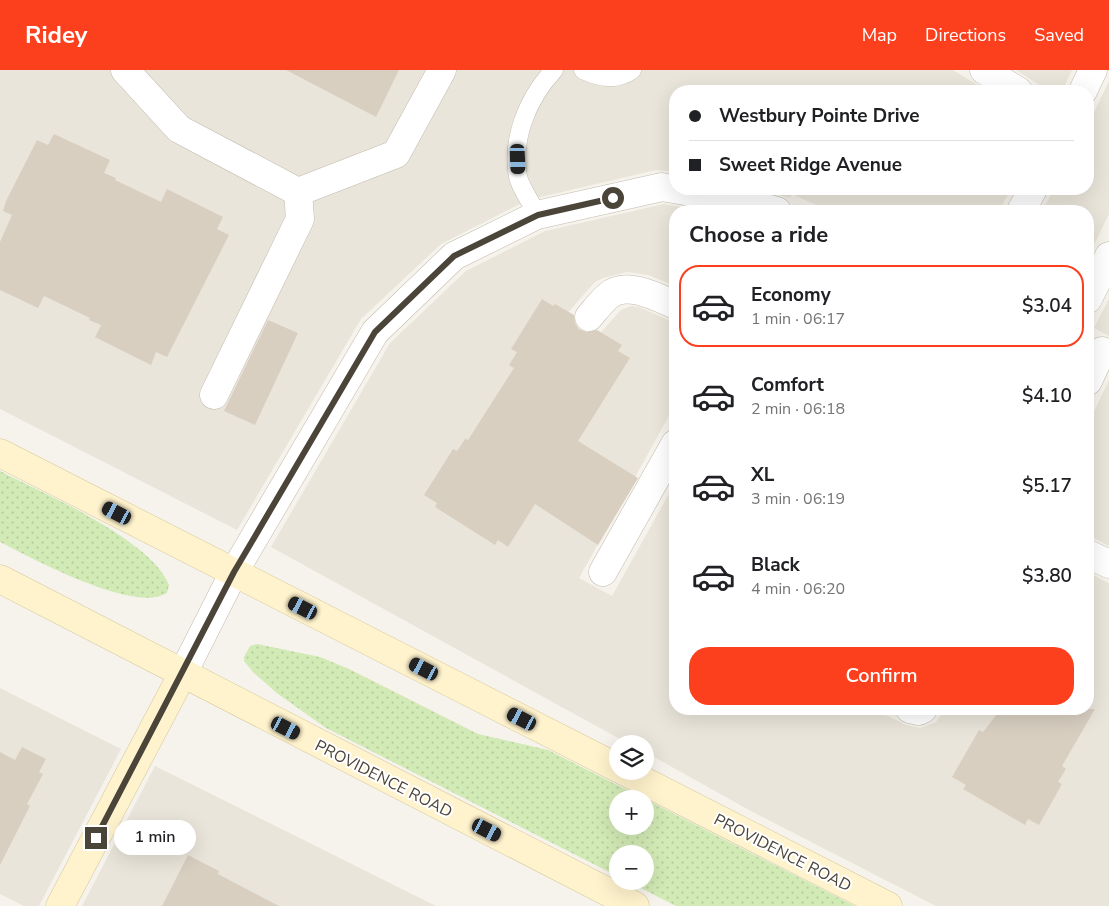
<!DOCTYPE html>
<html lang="en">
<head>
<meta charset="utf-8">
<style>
	:root { --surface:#fff; --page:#f2f2f2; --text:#202124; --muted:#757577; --line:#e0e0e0; --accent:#fc3f1d }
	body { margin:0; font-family:"Nunito Sans",sans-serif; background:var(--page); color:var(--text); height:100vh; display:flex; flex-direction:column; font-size:19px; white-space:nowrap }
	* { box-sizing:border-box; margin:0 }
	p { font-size:16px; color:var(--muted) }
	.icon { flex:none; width:28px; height:28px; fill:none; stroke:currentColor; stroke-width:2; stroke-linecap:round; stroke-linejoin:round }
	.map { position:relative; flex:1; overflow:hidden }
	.side { position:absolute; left:669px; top:135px; width:425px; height:510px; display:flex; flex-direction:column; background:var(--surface); border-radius:20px; box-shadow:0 5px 20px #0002 }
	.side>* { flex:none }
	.banner { position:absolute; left:669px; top:15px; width:425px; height:110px; border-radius:20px; box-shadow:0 5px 20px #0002; display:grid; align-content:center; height:110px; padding:0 20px; background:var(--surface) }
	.tools { position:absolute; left:609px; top:665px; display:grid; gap:10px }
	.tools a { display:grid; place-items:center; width:45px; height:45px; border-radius:50%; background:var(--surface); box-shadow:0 5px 20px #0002; font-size:25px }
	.end { position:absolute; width:22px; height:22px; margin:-11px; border:6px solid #4b4439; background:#fff; box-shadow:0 0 0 2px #fff }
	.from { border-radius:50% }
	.bubble { position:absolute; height:35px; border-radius:18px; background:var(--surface); box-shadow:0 5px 20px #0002; font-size:16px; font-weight:600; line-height:35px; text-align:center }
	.car { position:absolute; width:15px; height:30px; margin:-15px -8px; border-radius:6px; box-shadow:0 0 4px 1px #0007; background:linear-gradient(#222 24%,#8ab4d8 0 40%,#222 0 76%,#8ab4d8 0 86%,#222 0) }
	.banner b { display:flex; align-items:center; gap:18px; height:48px; font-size:19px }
	.banner b+b { border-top:1px solid var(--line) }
	.banner i { width:12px; height:12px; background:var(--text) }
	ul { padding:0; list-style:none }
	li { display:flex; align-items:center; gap:15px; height:82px; margin:0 10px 8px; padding:0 10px; border:2px solid transparent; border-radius:20px }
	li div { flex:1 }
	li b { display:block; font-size:19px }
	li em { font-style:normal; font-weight:600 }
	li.on { border-color:var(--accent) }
	li>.icon { width:45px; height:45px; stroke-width:1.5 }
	h2 { padding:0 20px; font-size:22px; line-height:60px }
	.button { display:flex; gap:10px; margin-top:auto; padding:10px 20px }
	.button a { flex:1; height:58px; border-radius:20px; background:var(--accent); color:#fff; font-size:20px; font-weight:600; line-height:58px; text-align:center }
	header { display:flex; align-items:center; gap:30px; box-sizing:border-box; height:70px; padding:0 25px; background:var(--accent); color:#fff }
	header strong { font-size:24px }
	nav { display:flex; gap:28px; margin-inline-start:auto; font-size:18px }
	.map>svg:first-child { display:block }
</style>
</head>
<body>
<header>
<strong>Ridey</strong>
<nav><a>Map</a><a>Directions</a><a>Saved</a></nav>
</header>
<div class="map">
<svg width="1109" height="836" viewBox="0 0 1109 836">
	<defs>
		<pattern id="grass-dots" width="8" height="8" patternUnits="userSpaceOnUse" patternTransform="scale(1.25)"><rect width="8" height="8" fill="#d2eab5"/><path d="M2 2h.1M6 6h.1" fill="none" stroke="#b6ca9c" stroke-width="1.8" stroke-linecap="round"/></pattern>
	</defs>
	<rect width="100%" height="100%" fill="#f6f3ec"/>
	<g fill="#eae5da">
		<polygon points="0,0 953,0 987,21 675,21 675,102 656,100 528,130 441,174 361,249 237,460 0,339"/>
		<polygon points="1016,0 1072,0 1062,21 1049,21"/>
		<polygon points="1109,11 1109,144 1088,187 1088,141 1042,141 1054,119 1088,119 1088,55"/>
		<polygon points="759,119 1011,119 999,141 829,141 792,124 790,128"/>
		<polygon points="664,134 703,141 675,141 675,216 648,205 627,202 603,208 595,212 564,247 593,271 621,240 631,236 639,237 675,253 675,335 579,508 612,526 675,413 675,639 874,639 906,655 920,658 936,652 945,639 1088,639 1088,503 1109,513 1109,836 936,836 749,740 645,682 645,674 629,674 271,477 390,273 466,201 545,161"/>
		<polygon points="1109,229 1109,266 1094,258"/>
		<polygon points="1109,310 1109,476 1088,465 1088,354"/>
		<polygon points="0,618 121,679 39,836 24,836 0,824"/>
		<polygon points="155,696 436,836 82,836"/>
	</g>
	<g fill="url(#grass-dots)">
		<path d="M 0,401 C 43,423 152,470 169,515 L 167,523 C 134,544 32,488 0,472 Z"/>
		<polygon points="257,574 320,587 349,599 478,664 548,680 645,729 618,729 618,756 645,756 645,729 855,836 676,836 627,811 645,811 645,784 618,784 617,806 326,658 278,624 253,602 244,591 244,587 250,576"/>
	</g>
	<g fill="#d8cfc1">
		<polygon points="286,0 399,0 376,47"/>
		<polygon points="54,64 110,90 104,103 116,108 115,110 161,132 167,119 223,147 217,159 229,165 167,287 156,282 151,295 95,267 101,255 89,250 90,248 44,226 38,238 0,220 0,172 12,145 3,141 6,131 37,70 48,75"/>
		<polygon points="542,229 553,236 555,234 574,245 575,253 579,259 587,262 597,260 622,275 618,281 630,288 578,371 638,408 598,475 535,434 508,477 498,470 495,475 435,437 437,433 424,425 453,379 457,381 465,369 468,370 514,298 509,295 517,282 511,279"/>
		<polygon points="268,250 298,263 255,355 224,341"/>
		<polygon points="1001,639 1095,639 1062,696 1066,699 1058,712 1062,714 1039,755 1028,749 1025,755 963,719 966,715 952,707 979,660 983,662"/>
		<polygon points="22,677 46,689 39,702 43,704 27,734 30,736 0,795 0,682 15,690"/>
		<polygon points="188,785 219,801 218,804 279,836 162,836"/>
	</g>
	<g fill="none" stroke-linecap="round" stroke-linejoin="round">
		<defs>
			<g id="lane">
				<path d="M 583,0 C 600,8 616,11 632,0"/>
				<path d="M 537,145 C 532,133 521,119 518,107 C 511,68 528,28 554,0"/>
			</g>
			<g id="street">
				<polyline points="125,0 179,59 298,122 396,84 442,0"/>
				<polyline points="984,0 1018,21"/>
				<polyline points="1083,21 1093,0"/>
				<polyline points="1021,141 1033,119"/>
				<polyline points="1088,229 1109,186"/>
				<path d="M 589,247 C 595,240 601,232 608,226 C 626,210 657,227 675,235"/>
				<polyline points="1088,311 1102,281"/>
				<polyline points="214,325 300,149 298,122"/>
				<polyline points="1088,484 1109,494"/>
				<polyline points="603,502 675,374"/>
				<polyline points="182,605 234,502 375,262 454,186 537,145 662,117 737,130 777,141"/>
				<polyline points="910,639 919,641 923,639"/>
			</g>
			<g id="secondary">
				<polyline points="0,383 618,698"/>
				<polyline points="0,509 635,836"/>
				<polyline points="624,701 888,836"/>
				<polyline points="60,836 182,605"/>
			</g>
		</defs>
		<use href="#lane" stroke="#c2bbae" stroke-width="19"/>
		<use href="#street" stroke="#c2bbae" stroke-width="29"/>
		<use href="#secondary" stroke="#d6c79b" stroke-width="29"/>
		<use href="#lane" stroke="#fff" stroke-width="18"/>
		<use href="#street" stroke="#fff" stroke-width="28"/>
		<use href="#secondary" stroke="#fff3cd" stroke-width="28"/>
	</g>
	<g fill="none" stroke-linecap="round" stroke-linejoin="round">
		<polyline stroke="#4b4439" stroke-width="6" points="96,768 234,502 375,262 454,186 538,145 613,128"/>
	</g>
	<g text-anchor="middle" stroke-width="4" stroke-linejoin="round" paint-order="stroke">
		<g font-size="16" fill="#4b4439" stroke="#fff">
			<text transform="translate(384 708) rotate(27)" y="6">PROVIDENCE ROAD</text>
			<text transform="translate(783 782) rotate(27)" y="6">PROVIDENCE ROAD</text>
		</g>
	</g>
</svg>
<div class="tools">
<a><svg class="icon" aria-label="layers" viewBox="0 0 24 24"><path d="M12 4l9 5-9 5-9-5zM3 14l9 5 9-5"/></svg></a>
<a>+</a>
<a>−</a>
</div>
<i class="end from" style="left:613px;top:128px"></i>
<i class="end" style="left:96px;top:768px"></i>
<div class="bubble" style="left:114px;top:750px;width:82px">1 min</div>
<i class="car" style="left:518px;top:89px;rotate:178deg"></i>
<i class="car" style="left:117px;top:443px;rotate:297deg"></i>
<i class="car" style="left:303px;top:538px;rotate:297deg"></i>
<i class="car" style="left:424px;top:599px;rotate:297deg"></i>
<i class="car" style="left:522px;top:649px;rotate:297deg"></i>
<i class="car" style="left:286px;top:658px;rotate:117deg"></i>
<i class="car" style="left:487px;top:760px;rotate:117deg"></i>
<div class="banner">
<b><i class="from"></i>Westbury Pointe Drive</b>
<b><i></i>Sweet Ridge Avenue</b>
</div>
<section class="side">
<h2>Choose a ride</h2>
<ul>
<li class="on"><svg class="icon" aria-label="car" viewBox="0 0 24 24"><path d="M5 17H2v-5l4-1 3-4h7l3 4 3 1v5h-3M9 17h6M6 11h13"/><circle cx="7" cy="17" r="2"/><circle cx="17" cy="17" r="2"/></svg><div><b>Economy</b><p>1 min · 06:17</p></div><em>$3.04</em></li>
<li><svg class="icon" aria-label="car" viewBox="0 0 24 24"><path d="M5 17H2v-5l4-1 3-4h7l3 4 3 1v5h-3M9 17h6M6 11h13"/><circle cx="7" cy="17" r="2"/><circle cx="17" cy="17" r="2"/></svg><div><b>Comfort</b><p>2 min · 06:18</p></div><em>$4.10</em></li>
<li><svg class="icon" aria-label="car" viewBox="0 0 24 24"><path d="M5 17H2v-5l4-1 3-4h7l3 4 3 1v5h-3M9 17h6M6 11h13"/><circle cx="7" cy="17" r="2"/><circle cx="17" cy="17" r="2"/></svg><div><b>XL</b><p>3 min · 06:19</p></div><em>$5.17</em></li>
<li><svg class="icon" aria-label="car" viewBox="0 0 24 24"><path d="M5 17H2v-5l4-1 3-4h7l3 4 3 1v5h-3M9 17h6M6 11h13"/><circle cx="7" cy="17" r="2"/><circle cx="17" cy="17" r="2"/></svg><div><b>Black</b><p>4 min · 06:20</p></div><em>$3.80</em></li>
</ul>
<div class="button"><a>Confirm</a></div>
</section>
</div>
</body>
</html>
